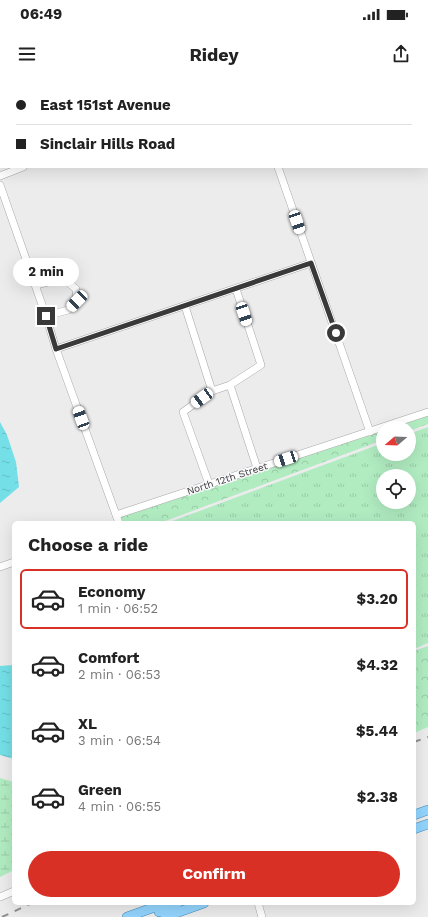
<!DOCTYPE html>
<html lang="en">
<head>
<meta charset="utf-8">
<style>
	:root { --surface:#fff; --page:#f6f6f6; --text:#222; --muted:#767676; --line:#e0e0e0; --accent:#d93025 }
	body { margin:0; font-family:"Work Sans",sans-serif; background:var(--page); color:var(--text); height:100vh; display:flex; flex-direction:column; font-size:15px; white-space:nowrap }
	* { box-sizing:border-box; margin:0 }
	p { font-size:13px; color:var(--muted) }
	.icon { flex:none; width:22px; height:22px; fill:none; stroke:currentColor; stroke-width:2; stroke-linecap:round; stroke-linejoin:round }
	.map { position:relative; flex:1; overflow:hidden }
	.panel { position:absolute; left:12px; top:441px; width:404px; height:384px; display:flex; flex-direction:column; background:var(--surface); border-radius:6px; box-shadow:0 4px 16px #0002 }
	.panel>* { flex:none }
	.guide { position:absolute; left:0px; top:0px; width:428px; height:88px; box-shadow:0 4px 16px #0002; display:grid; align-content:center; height:88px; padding:0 16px; background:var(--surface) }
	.needle { width:26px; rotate:251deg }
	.controls { position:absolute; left:376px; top:341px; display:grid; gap:8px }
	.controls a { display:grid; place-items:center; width:40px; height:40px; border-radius:50%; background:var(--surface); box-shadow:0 4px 16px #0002; font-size:20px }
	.end { position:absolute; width:18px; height:18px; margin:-9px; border:5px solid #39393a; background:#fff; box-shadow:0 0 0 2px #fff }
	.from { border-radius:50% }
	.bubble { position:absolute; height:28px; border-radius:14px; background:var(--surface); box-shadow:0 4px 16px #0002; font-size:13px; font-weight:700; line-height:28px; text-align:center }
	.car { position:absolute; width:12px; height:24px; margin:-12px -6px; border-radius:5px; box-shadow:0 0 3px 1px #0007; background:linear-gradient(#fff 24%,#345 0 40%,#fff 0 76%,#345 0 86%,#fff 0) }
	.guide b { display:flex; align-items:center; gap:14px; height:38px; font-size:15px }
	.guide b+b { border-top:1px solid var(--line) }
	.guide i { width:10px; height:10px; background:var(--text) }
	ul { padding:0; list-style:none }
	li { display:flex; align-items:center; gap:12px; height:60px; margin:0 8px 6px; padding:0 8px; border:2px solid transparent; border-radius:6px }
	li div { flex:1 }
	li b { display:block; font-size:15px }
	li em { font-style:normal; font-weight:700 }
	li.current { border-color:var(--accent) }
	li>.icon { width:36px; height:36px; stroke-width:1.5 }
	h2 { padding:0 16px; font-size:18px; line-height:48px }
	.action { display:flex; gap:8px; margin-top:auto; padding:8px 16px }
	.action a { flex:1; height:46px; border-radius:24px; background:var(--accent); color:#fff; font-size:16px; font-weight:700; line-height:46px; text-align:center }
	.status { display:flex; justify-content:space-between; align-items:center; height:28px; padding:0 20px; background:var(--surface); direction:ltr }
	.status svg { height:11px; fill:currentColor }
	header { display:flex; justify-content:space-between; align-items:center; height:52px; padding:0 16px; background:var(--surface); font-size:18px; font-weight:700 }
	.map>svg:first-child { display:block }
</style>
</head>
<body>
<div class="status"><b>06:49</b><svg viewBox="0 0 49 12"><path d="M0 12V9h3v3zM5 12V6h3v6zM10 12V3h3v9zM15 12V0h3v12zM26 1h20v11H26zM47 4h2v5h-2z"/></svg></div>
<header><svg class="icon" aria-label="menu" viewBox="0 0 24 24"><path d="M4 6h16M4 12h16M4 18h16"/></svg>Ridey<svg class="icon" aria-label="share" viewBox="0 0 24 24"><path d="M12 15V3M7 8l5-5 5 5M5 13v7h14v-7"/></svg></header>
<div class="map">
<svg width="428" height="837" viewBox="0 0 428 837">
	<defs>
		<pattern id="grass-tufts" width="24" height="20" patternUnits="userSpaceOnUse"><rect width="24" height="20" fill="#b1ecc1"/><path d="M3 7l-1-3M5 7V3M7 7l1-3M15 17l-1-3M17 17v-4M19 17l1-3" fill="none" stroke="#99cba7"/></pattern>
		<pattern id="forest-crowns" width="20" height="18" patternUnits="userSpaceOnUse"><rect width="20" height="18" fill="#b1ecc1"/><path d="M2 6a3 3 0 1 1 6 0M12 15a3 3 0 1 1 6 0" fill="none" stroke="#99cba7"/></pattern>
		<pattern id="wetland-marsh" width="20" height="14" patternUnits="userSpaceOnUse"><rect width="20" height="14" fill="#b1ecc1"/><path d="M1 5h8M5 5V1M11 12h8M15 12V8" fill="none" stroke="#99cba7"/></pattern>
		<pattern id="water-ripples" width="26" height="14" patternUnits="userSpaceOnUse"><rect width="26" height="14" fill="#74dfe7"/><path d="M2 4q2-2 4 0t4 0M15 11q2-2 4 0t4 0" fill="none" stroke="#65c0c7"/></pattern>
	</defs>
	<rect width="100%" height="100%" fill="#ececed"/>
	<path fill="url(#grass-tufts)" fill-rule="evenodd" d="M 428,347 L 428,563 L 414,569 L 414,443 L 167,443 L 383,363 L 383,374 L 409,374 L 409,354 ZM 383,396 L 409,396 L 409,422 L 383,422 Z"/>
	<g fill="url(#forest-crowns)">
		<polygon points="428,335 428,344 409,351 409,348 390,348"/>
		<polygon points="383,351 383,360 160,443 123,443 121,437"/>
		<polygon points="428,566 428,647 414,653 414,571"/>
	</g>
	<polygon fill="url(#wetland-marsh)" points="0,698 14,702 14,790 0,797"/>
	<g fill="url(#water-ripples)">
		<polygon points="0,342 7,355 16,382 19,407 0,423"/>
		<polygon points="14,585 14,679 0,675 0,586"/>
	</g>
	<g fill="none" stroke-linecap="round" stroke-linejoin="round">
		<defs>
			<g id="minor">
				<polyline points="248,0 249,1"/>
				<polyline points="417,0 417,1"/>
				<polyline points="262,1 265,0"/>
				<polyline points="427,31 428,34"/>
				<polyline points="278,87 370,352"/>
				<polyline points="0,96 23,87"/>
				<polyline points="0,105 46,236 56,269 119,443"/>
				<polyline points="36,205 52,201 65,200 76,209 77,221 68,230 46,236"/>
				<polyline points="185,226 212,311"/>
				<polyline points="56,269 311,183"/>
				<polyline points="230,305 257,388"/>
				<polyline points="209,404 183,332 212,311 230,305 261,285 236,209"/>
				<polyline points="116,435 428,332"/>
				<polyline points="0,487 14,482"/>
				<polyline points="0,817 14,811"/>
				<polyline points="258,823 262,837"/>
			</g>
			<g id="major">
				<polyline points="414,735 428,730"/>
				<polyline points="414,749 428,744"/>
				<polyline points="159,832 178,823"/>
				<polyline points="127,837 166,823"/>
				<polyline points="165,837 204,823"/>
			</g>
		</defs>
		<use href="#minor" stroke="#a7a7a8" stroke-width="8"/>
		<use href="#major" stroke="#448bb7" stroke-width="10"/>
		<use href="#minor" stroke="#fff" stroke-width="7"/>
		<use href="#major" stroke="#92d4fd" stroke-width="9"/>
		<g stroke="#8f8f90" stroke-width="2" stroke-dasharray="7 7" stroke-linecap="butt">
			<polyline points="414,662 428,657"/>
			<polyline points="2,837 32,823"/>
		</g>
	</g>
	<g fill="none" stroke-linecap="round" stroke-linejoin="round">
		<polyline stroke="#39393a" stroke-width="5" points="46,236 56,269 311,183 336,253"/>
	</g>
	<g text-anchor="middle" stroke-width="3" stroke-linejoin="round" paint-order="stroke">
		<g font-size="10" fill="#39393a" stroke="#f9f9fb">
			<text transform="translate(227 398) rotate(-18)" y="4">North 12th Street</text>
		</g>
	</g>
</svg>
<div class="controls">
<a><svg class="needle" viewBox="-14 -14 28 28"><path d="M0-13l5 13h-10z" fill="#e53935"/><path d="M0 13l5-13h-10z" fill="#767676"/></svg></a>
<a><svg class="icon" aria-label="locate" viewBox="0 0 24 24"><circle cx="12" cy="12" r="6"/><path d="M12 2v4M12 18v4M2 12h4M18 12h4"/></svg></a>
</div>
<i class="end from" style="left:336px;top:253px"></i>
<i class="end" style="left:46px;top:236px"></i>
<div class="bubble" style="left:13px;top:178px;width:66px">2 min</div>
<i class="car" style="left:297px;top:142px;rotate:161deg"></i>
<i class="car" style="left:77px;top:221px;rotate:224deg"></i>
<i class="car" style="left:244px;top:234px;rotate:162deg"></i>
<i class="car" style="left:202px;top:318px;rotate:234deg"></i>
<i class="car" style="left:81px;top:338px;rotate:340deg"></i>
<i class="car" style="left:286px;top:379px;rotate:252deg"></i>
<div class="guide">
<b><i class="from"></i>East 151st Avenue</b>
<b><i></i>Sinclair Hills Road</b>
</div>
<section class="panel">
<h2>Choose a ride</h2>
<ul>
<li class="current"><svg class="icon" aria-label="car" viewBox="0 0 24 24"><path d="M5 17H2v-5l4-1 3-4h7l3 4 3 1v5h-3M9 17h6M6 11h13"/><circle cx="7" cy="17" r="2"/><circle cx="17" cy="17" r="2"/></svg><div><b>Economy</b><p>1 min · 06:52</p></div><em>$3.20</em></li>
<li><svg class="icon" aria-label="car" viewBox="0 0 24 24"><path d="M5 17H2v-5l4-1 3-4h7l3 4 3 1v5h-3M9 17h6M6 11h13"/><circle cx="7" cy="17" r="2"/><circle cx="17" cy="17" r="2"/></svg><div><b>Comfort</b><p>2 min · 06:53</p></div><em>$4.32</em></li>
<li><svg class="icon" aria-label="car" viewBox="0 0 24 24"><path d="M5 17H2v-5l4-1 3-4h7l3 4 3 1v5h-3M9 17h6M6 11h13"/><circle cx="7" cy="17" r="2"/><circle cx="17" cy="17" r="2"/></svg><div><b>XL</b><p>3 min · 06:54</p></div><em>$5.44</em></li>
<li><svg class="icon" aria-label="car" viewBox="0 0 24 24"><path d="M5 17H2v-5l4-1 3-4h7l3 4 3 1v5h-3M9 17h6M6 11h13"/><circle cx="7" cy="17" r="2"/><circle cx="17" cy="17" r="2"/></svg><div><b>Green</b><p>4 min · 06:55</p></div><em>$2.38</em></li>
</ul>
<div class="action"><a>Confirm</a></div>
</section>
</div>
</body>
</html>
